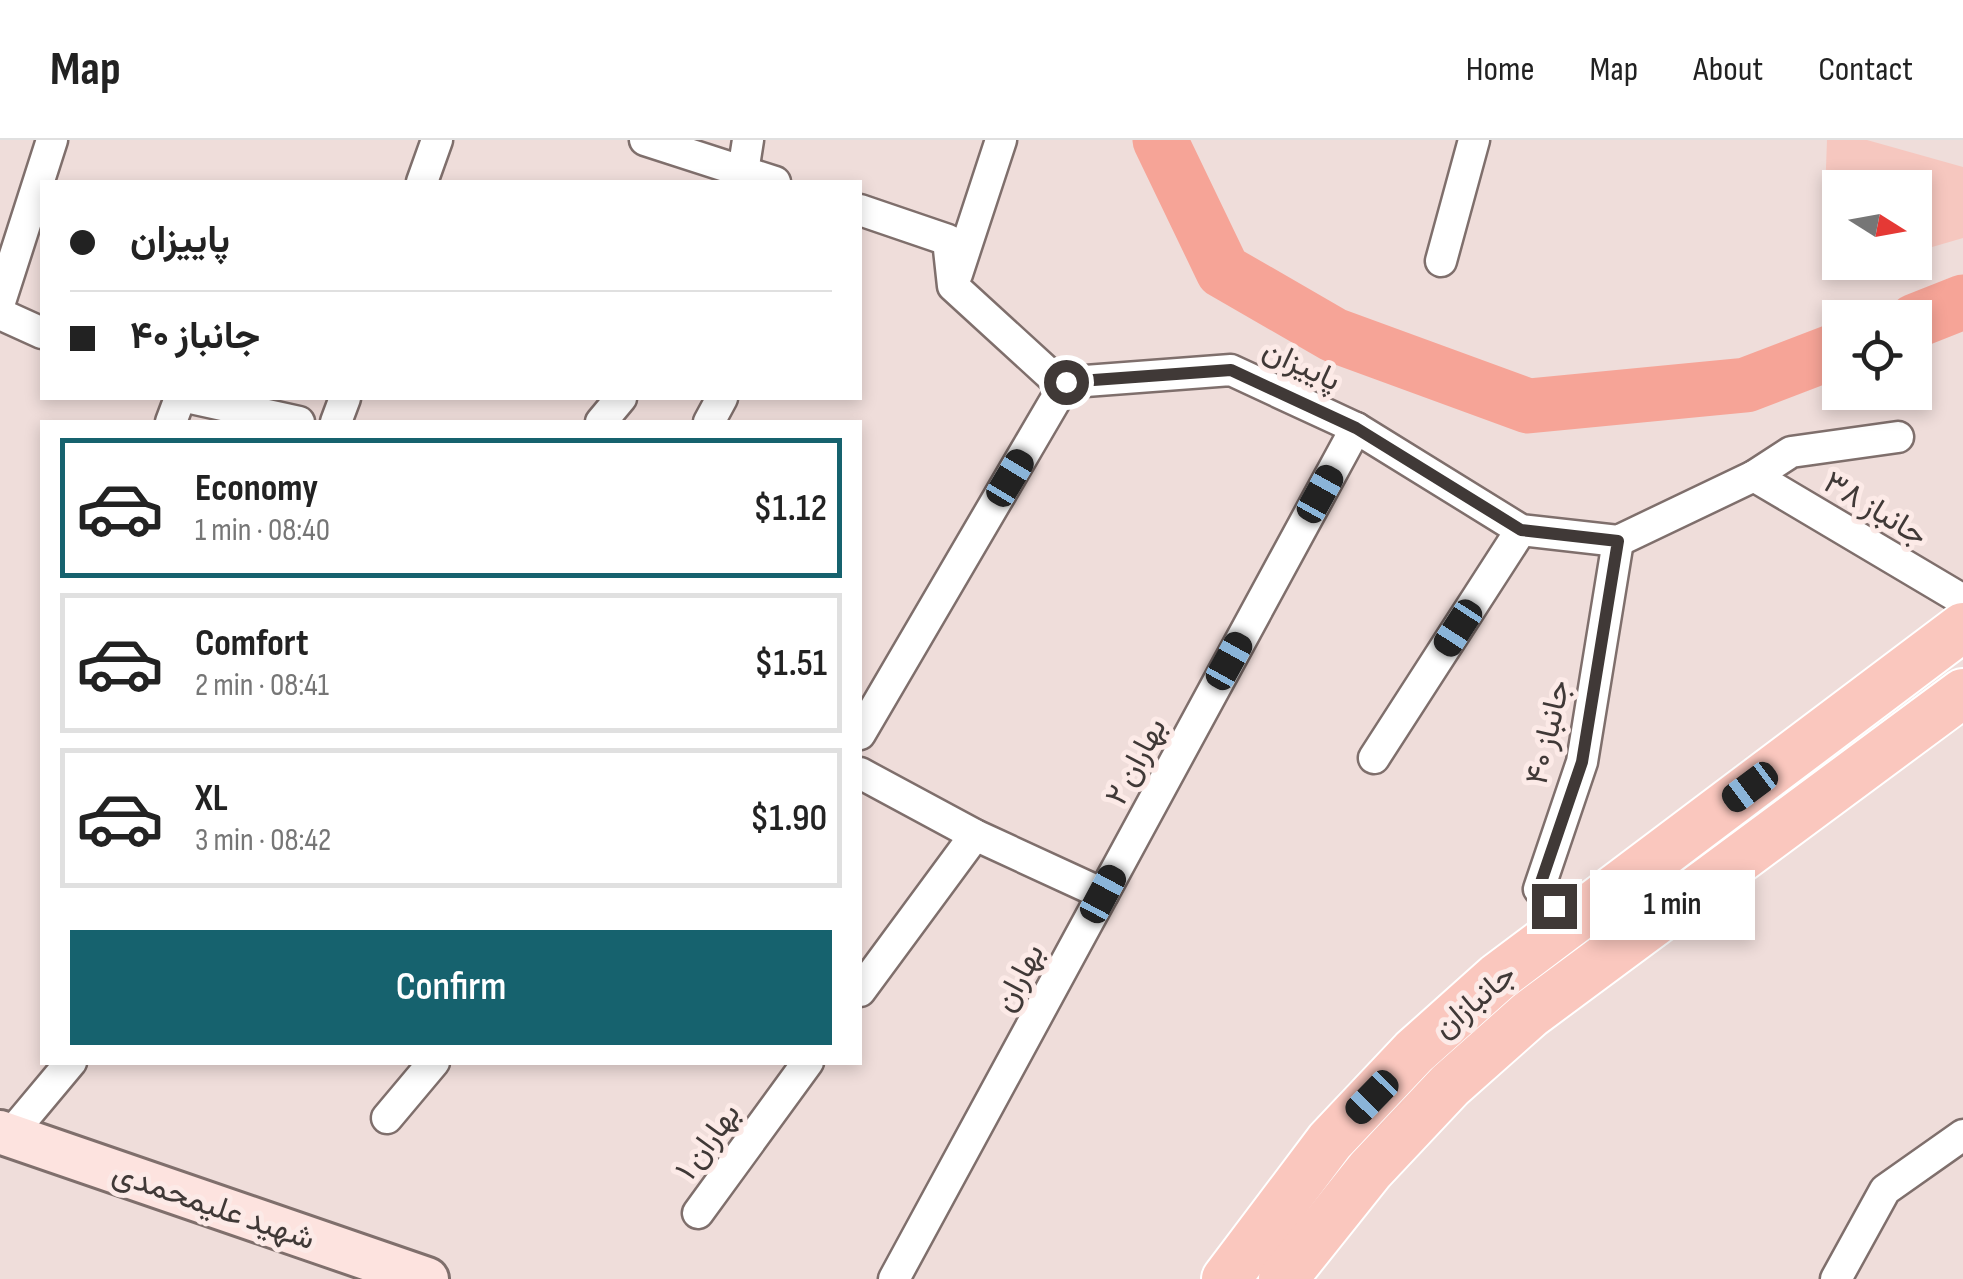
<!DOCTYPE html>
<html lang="en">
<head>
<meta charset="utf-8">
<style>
	:root { --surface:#fff; --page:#f2f2f2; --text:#222; --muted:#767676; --line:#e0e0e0; --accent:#16626e }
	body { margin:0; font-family:"Sofia Sans Condensed",Vazirmatn,sans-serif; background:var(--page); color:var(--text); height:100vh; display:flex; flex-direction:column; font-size:38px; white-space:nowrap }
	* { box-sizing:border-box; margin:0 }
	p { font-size:32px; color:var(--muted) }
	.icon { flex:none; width:55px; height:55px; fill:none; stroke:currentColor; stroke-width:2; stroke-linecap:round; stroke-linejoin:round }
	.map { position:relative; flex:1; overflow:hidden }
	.panel { position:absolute; left:40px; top:280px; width:822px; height:645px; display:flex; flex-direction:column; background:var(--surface); border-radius:0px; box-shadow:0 5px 15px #0003 }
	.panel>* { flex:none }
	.hud { position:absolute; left:40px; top:40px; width:822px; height:220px; border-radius:0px; box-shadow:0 5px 15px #0003; display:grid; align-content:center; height:220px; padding:0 30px; background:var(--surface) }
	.needle { width:65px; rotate:101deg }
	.tools { position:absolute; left:1822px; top:30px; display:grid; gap:20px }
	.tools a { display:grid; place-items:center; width:110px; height:110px; border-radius:0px; background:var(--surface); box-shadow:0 5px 15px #0003; font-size:50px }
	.end { position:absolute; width:45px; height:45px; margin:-22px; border:12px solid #403937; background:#fff; box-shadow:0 0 0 5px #fff }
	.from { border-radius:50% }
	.bubble { position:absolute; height:70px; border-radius:0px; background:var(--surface); box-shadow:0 5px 15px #0003; font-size:32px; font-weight:600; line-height:70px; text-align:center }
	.car { position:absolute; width:30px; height:60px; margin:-30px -15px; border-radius:12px; box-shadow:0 0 8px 2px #0007; background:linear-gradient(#222 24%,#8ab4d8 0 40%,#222 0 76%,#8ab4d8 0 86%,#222 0) }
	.hud b { display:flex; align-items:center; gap:35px; height:95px; font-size:38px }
	.hud b+b { border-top:2px solid var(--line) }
	.hud i { width:25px; height:25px; background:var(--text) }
	ul { padding:18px 0 0; list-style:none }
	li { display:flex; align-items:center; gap:30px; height:140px; margin:0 20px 15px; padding:0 10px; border:5px solid var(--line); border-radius:0px }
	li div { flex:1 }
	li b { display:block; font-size:38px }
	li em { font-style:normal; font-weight:600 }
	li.on { border-color:var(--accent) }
	li>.icon { width:90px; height:90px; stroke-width:1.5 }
	.button { display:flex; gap:20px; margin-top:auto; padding:20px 30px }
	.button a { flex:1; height:115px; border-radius:0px; background:var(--accent); color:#fff; font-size:40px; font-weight:600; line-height:115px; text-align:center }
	header { display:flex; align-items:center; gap:60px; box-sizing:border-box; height:140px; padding:0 50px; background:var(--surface); border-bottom:2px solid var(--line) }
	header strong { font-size:48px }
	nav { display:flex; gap:55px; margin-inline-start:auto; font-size:35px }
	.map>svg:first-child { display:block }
</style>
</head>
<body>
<header>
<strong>Map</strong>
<nav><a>Home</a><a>Map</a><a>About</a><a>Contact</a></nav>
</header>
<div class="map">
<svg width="1963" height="1139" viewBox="0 0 1963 1139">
	<rect width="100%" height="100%" fill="#efddda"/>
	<polygon fill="#f6c7bf" points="1827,0 1867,0 1963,27 1963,98 1915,112 1915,48 1840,48 1840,122 1879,123 1822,139"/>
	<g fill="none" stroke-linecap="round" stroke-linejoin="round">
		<g stroke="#f6a497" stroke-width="55">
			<polyline points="1160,0 1223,131 1334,195 1528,266 1746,245 1840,209"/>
			<polyline points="1915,181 1963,162"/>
		</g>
		<defs>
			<g id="street">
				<polyline points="645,0 775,42"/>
				<polyline points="743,32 748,0"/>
				<polyline points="422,42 437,0"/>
				<polyline points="860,70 948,100 953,146 1059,243 1231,230 1356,288 1521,390 1618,401 1754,336 1791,312 1898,297"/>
				<polyline points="1441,121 1474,0"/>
				<polyline points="957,134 1001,0"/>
				<polyline points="0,162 52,0"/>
				<polyline points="0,174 42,193"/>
				<polyline points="191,258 299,282"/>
				<polyline points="171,282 180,258"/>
				<polyline points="336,282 345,258"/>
				<polyline points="601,282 621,258"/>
				<polyline points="709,282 722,258"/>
				<polyline points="1754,336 1963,460"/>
				<polyline points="860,594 1066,242"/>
				<polyline points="1374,618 1521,390"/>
				<polyline points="860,633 975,695 1103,754"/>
				<polyline points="1568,785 1539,749 1582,622 1618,401"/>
				<polyline points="860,851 975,695"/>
				<polyline points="387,978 434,922"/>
				<polyline points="10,995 71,922"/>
				<polyline points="698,1073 808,922"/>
				<polyline points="894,1139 1356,288"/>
				<polyline points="1836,1139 1885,1050 1963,995"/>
			</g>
			<polyline id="secondary" points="0,992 427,1139"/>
			<g id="primary">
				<polyline points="1226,1139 1330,1001 1414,912 1498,837 1963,487"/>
				<polyline points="1283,1139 1370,1030 1450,945 1530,874 1963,553"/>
			</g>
		</defs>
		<use href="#street" stroke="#7f6f6c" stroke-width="35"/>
		<use href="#secondary" stroke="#7f6f6c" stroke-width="48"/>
		<use href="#primary" stroke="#fff" stroke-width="52"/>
		<use href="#street" stroke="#fff" stroke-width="30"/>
		<use href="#secondary" stroke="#fde3df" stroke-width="42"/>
		<use href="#primary" stroke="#fac7be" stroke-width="48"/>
	</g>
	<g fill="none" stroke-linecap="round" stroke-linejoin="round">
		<polyline stroke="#403937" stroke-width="12" points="1066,242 1231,230 1356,288 1521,390 1618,401 1582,622 1539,748 1554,766"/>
	</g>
	<g text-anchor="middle" stroke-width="10" stroke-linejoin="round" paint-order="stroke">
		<g font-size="32" fill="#403937" stroke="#fceae7">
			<text transform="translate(1302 224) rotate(25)" y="11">پاییزان</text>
			<text transform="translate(1876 368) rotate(31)" y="11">۳۸ جانباز</text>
			<text transform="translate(1547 592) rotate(-77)" y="11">جانباز ۴۰</text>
			<text transform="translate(1135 621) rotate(-62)" y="11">۲ بهاران</text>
			<text transform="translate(1018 837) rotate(-62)" y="11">بهاران</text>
			<text transform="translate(1474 860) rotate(-40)" y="11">جانبازان</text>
			<text transform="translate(707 1001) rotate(-54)" y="11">۱ بهاران</text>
			<text transform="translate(214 1065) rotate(19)" y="11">شهید علیمحمدی</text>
		</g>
	</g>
</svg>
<div class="tools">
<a><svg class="needle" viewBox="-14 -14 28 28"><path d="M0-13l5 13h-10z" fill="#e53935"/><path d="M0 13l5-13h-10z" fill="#767676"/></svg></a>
<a><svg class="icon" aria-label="locate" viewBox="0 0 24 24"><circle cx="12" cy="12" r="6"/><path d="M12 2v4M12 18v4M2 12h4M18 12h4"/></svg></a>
</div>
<i class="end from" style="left:1066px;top:242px"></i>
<i class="end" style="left:1554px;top:766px"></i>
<div class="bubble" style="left:1590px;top:730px;width:165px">1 min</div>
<i class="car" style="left:1010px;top:338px;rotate:31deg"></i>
<i class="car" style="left:1320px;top:354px;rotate:29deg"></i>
<i class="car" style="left:1458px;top:488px;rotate:213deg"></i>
<i class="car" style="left:1229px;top:521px;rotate:29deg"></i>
<i class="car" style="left:1750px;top:647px;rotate:233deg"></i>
<i class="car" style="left:1103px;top:754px;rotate:28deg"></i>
<i class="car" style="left:1372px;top:957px;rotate:224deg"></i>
<div class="hud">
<b><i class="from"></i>پاییزان</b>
<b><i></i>جانباز ۴۰</b>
</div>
<section class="panel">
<ul>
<li class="on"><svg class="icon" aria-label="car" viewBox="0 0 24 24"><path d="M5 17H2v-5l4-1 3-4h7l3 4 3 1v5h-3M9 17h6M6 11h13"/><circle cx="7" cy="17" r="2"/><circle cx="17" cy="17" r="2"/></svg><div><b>Economy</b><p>1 min · 08:40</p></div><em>$1.12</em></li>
<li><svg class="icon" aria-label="car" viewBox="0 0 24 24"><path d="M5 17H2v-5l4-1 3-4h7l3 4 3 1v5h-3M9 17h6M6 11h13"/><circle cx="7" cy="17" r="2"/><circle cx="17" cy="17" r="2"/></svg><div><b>Comfort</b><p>2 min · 08:41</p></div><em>$1.51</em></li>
<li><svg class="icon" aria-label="car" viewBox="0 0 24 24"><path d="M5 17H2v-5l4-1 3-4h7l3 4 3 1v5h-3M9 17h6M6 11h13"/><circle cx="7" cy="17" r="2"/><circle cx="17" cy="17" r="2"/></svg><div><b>XL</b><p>3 min · 08:42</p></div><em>$1.90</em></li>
</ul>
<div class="button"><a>Confirm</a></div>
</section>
</div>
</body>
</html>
